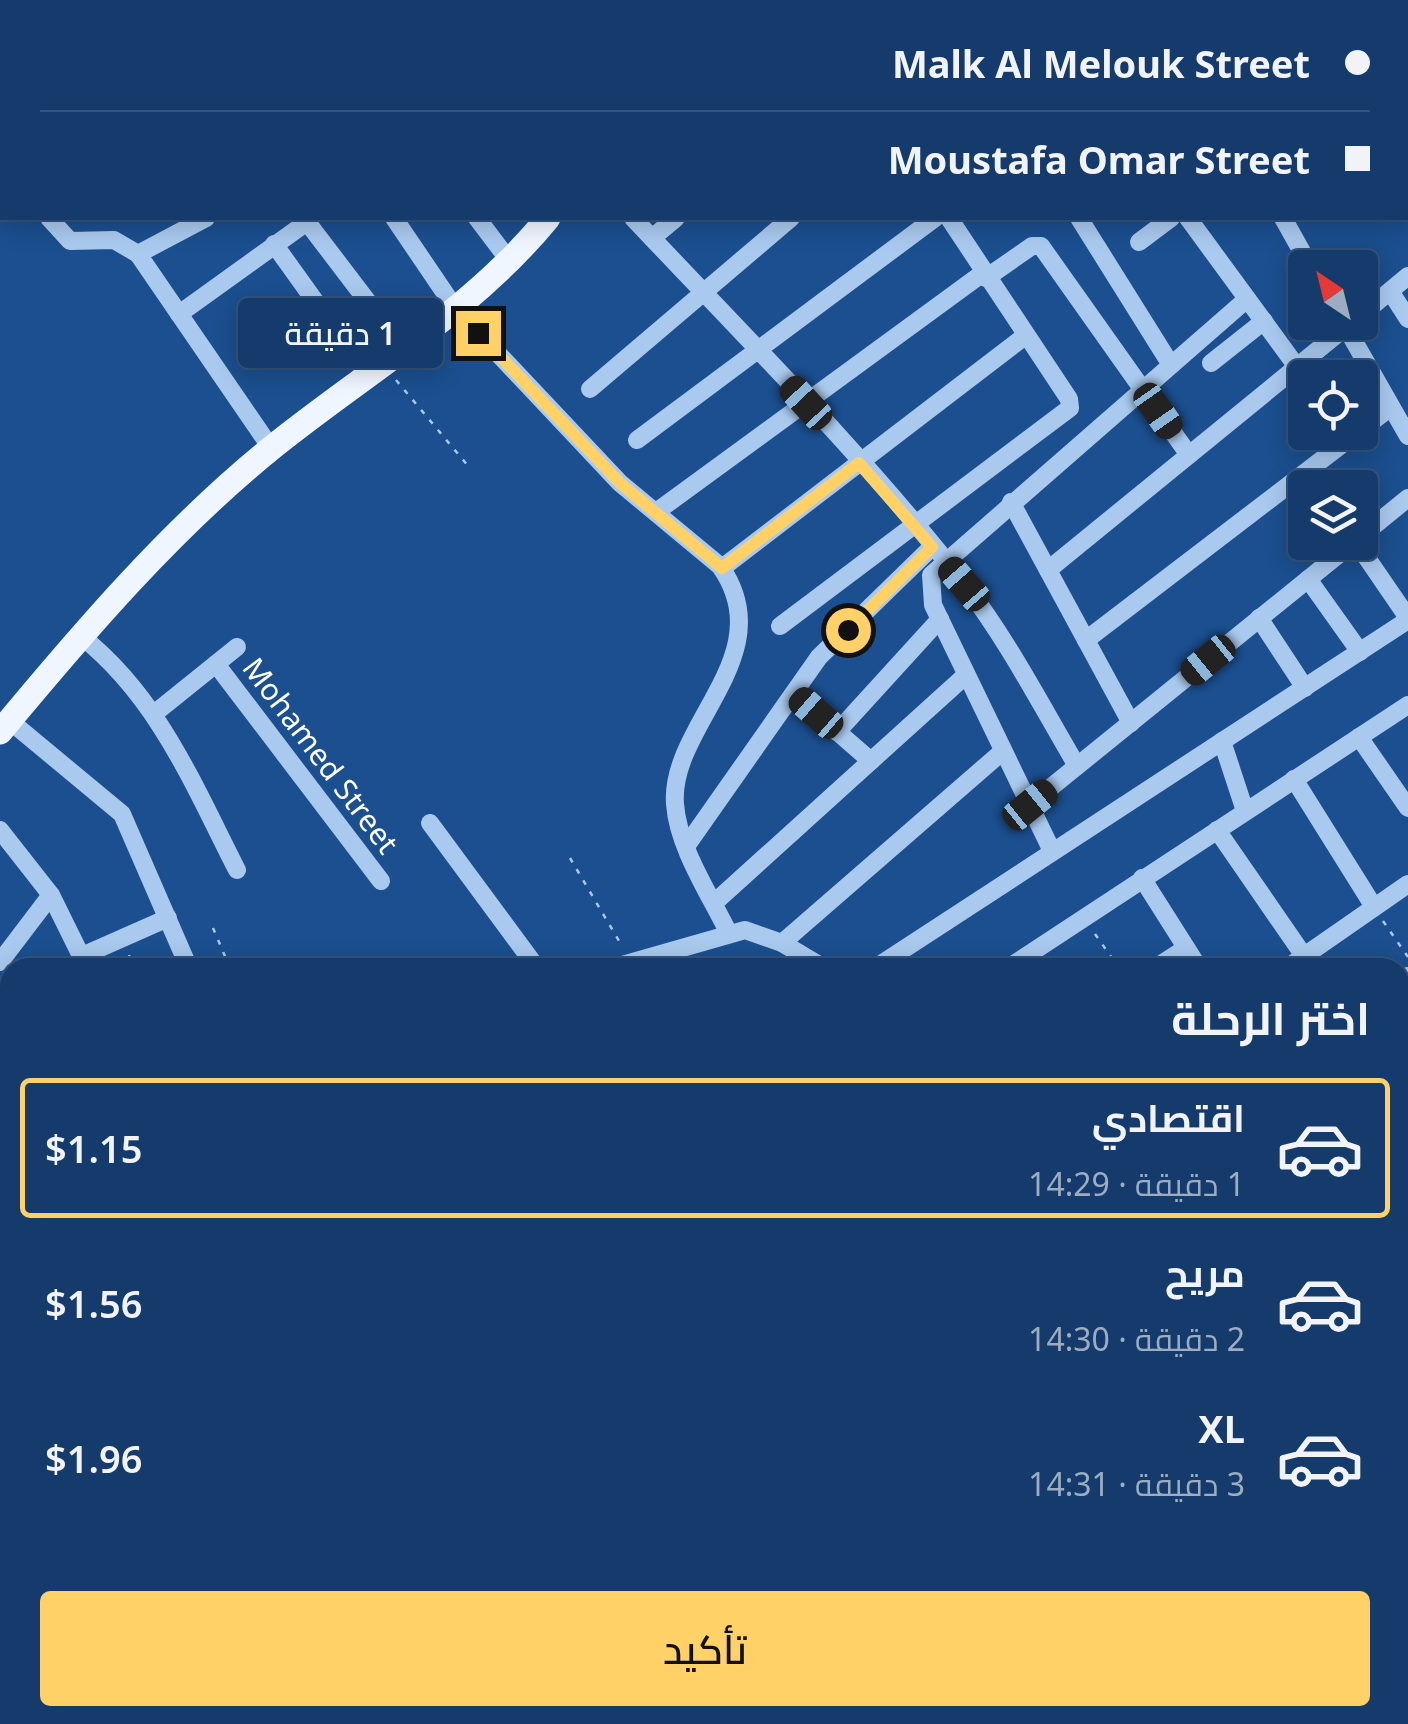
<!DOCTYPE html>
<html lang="ar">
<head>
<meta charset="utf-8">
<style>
	:root { --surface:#143b6b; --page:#1d4271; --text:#f1f3f6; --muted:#9dadc1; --line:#33557e; --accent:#ffd166 }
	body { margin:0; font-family:"Noto Sans",Cairo,sans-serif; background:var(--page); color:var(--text); direction:rtl; height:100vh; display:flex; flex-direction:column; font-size:38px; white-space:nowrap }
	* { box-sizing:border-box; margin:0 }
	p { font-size:32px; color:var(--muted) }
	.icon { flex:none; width:55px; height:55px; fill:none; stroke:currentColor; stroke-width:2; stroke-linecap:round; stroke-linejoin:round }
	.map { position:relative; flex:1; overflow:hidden; direction:ltr }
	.details { position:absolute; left:0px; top:958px; width:1410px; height:768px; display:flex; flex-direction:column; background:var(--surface); border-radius:30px 30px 0 0; box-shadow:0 5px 25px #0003,0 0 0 2px var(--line); direction:rtl }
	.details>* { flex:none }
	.guide { position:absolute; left:0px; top:0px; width:1410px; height:220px; box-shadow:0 5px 25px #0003,0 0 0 2px var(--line); direction:rtl; display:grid; align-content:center; height:220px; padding:0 40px; background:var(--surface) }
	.needle { width:65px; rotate:325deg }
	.tools { position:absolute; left:1288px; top:250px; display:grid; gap:20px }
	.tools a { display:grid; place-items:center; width:90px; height:90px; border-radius:10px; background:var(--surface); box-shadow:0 5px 25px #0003,0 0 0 2px var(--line); font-size:50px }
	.end { position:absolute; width:45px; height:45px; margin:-22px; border:12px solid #ffd166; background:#111; box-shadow:0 0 0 5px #111 }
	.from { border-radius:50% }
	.bubble { position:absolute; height:70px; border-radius:10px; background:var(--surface); box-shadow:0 5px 25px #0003,0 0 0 2px var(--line); font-size:32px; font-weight:600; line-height:70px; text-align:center; direction:rtl }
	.car { position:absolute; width:30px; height:60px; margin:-30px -15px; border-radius:12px; box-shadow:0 0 8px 2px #0007; background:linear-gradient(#222 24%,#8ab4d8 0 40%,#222 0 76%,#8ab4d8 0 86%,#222 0) }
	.guide b { display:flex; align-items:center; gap:35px; height:95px; font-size:38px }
	.guide b+b { border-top:2px solid var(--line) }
	.guide i { width:25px; height:25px; background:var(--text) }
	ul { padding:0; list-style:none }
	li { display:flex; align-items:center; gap:30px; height:140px; margin:0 20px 15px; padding:0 20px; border:5px solid transparent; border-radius:10px }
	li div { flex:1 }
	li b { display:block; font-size:38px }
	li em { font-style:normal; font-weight:600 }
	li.selected { border-color:var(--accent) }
	li>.icon { width:90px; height:90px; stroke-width:1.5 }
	h2 { padding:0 40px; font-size:45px; line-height:120px }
	.primary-button { display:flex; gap:20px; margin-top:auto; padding:20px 40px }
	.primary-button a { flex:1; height:115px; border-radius:10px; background:var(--accent); color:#111; font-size:40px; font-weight:600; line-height:115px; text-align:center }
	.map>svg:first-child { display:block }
</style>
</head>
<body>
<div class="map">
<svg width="1408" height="1724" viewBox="0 0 1408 1724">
	<rect width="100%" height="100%" fill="#1b4f8f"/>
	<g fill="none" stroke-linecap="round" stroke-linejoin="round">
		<g stroke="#9cc4f0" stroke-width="5">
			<polyline points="0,1073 10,1074"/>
			<polyline points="1400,1335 1408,1339"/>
		</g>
		<g stroke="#a9c9ee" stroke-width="2.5" stroke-dasharray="5 8" stroke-linecap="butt">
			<polyline points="396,380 469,467"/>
			<polyline points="570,858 622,946"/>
			<polyline points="1383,921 1408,957"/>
			<polyline points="213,928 230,968"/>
			<polyline points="1095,934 1119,968"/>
			<polyline points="129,955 133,968"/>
			<polyline points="1400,1521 1408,1533"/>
		</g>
		<g stroke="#a9c9ee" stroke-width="18">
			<polyline points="196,0 197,2"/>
			<polyline points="261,0 261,2"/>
			<polyline points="369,0 369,2"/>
			<polyline points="443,0 443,2"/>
			<polyline points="521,0 522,2"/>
			<polyline points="744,0 745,2"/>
			<polyline points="807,0 808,2"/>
			<polyline points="861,0 862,2"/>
			<polyline points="918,0 920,2"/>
			<polyline points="975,0 977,2"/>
			<polyline points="1169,0 1170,2"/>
			<polyline points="1273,0 1275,2"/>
			<polyline points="1353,0 1353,2"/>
			<polyline points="22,2 28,0"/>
			<polyline points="393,2 405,0"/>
			<polyline points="581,2 586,0"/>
			<polyline points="1078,2 1088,0"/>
			<polyline points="1248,2 1254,0"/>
			<polyline points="1331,2 1337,0"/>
			<polyline points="0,12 2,10"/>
			<polyline points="1408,46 1408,45"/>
			<polyline points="0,143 2,147"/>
			<polyline points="0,176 2,175"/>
			<polyline points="49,218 70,241 114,240 138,254 271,448"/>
			<path d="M 394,218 L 455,308 L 620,483 L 720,566 C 783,655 669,725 675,804 C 678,847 709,893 728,932"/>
			<polyline points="477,218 511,263"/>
			<path d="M 633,218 C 745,337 864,455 965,585 C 1008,641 1041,705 1077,766"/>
			<polyline points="1079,218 1171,365"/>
			<polyline points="1188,218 1297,367"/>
			<polyline points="1283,218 1311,268"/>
			<polyline points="652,238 676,218"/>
			<polyline points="1139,242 1171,218"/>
			<polyline points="274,244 368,375"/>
			<polyline points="138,254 206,218"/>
			<polyline points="986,278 1032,246 1041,246 1189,455"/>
			<polyline points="1390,291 1408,319"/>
			<polyline points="179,314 307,222 403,348"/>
			<polyline points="1360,316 1408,276"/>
			<polyline points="1343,322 1408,436"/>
			<polyline points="1211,363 1264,321"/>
			<polyline points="590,389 791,218"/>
			<polyline points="1360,431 1391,407"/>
			<polyline points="637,440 935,218"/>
			<polyline points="1011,502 1131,723"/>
			<polyline points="656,512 983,273"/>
			<polyline points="1360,537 1408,498"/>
			<polyline points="1356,542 1408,618"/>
			<polyline points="722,568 1025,336"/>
			<polyline points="1048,570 1352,322"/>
			<polyline points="1308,579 1360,652"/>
			<polyline points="1259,618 1305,688"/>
			<polyline points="780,626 1070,408 1069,399 949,218"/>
			<path d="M 81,636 C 158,697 193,784 237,870"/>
			<polyline points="1086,640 1358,432"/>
			<polyline points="216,664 381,881"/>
			<polyline points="794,694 871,761"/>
			<polyline points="155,713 237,647"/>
			<polyline points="10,721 122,814 189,968"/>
			<polyline points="837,732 940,619"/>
			<polyline points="1359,737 1408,808"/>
			<polyline points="1222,741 1245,811"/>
			<polyline points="1294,779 1374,907"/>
			<polyline points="1029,805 1354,542"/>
			<polyline points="430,823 537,968"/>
			<polyline points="0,830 51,895 87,968"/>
			<polyline points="1217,830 1304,956"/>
			<polyline points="687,845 819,657 932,547"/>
			<polyline points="1051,849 933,605 931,575 1247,299"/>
			<polyline points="1142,878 1199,968"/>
			<polyline points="714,903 966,675"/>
			<polyline points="782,943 1003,751"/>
			<polyline points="82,956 168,918"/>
			<polyline points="0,962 51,895"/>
			<polyline points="612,968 745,930 782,943 824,968"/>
			<polyline points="875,968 1408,620"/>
			<polyline points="1008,968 1408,705"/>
			<polyline points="1155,968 1186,948"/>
			<polyline points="1287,968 1408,884"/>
			<polyline points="1400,981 1408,976"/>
			<polyline points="0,1033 10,1035"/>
			<polyline points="0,1106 10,1107"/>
			<polyline points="1400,1279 1408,1273"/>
			<polyline points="0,1347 10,1380"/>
			<polyline points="1400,1379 1408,1382"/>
			<polyline points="1400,1586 1408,1580"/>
			<polyline points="1075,1715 1079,1724"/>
			<polyline points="1172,1715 1176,1724"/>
			<polyline points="1330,1715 1335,1724"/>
			<polyline points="693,1724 695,1715"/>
			<polyline points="1232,1724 1243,1715"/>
		</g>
		<g stroke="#f0f6ff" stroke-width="25">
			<polyline points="721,2 722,0"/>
			<path d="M 0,732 C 83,632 172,528 274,446 C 366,372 473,310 548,218"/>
		</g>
	</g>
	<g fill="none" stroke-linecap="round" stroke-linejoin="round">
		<polyline stroke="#ffd166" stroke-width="12" points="478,333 620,483 722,568 859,463 932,547 848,630"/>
	</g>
	<g text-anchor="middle" stroke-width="10" stroke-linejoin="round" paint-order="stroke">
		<g font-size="30" fill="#fff" stroke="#1b4f8f">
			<text transform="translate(320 756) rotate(53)" y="10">Mohamed Street</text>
		</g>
	</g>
</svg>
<div class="tools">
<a><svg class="needle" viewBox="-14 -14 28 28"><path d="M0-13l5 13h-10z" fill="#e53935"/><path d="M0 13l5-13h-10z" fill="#9dadc1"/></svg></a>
<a><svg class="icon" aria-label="locate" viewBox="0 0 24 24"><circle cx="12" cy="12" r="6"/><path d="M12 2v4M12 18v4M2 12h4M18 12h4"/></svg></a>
<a><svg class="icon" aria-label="layers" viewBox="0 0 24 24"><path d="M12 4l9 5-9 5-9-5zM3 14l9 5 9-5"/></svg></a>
</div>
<i class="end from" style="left:848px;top:630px"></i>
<i class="end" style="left:478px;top:333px"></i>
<div class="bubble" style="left:238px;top:298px;width:205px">1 دقيقة</div>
<i class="car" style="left:806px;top:403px;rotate:317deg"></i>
<i class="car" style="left:1158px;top:411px;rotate:145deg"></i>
<i class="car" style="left:964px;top:584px;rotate:319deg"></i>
<i class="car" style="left:1208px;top:660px;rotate:231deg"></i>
<i class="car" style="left:816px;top:713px;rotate:311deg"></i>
<i class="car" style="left:1030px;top:805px;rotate:51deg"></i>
<div class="guide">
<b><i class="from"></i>Malk Al Melouk Street</b>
<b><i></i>Moustafa Omar Street</b>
</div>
<section class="details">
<h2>اختر الرحلة</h2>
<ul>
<li class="selected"><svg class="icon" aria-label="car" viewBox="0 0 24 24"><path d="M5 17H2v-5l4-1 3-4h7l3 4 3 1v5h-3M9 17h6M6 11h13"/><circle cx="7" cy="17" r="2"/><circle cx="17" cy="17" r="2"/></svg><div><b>اقتصادي</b><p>1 دقيقة · 14:29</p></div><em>$1.15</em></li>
<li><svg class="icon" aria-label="car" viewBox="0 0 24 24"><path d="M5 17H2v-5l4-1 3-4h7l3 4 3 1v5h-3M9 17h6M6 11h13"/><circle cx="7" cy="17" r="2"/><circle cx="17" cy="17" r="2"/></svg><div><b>مريح</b><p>2 دقيقة · 14:30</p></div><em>$1.56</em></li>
<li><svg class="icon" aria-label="car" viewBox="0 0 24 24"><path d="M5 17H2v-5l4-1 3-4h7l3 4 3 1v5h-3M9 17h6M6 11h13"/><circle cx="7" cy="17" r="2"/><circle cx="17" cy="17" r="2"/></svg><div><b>XL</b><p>3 دقيقة · 14:31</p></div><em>$1.96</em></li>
</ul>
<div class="primary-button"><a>تأكيد</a></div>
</section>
</div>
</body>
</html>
